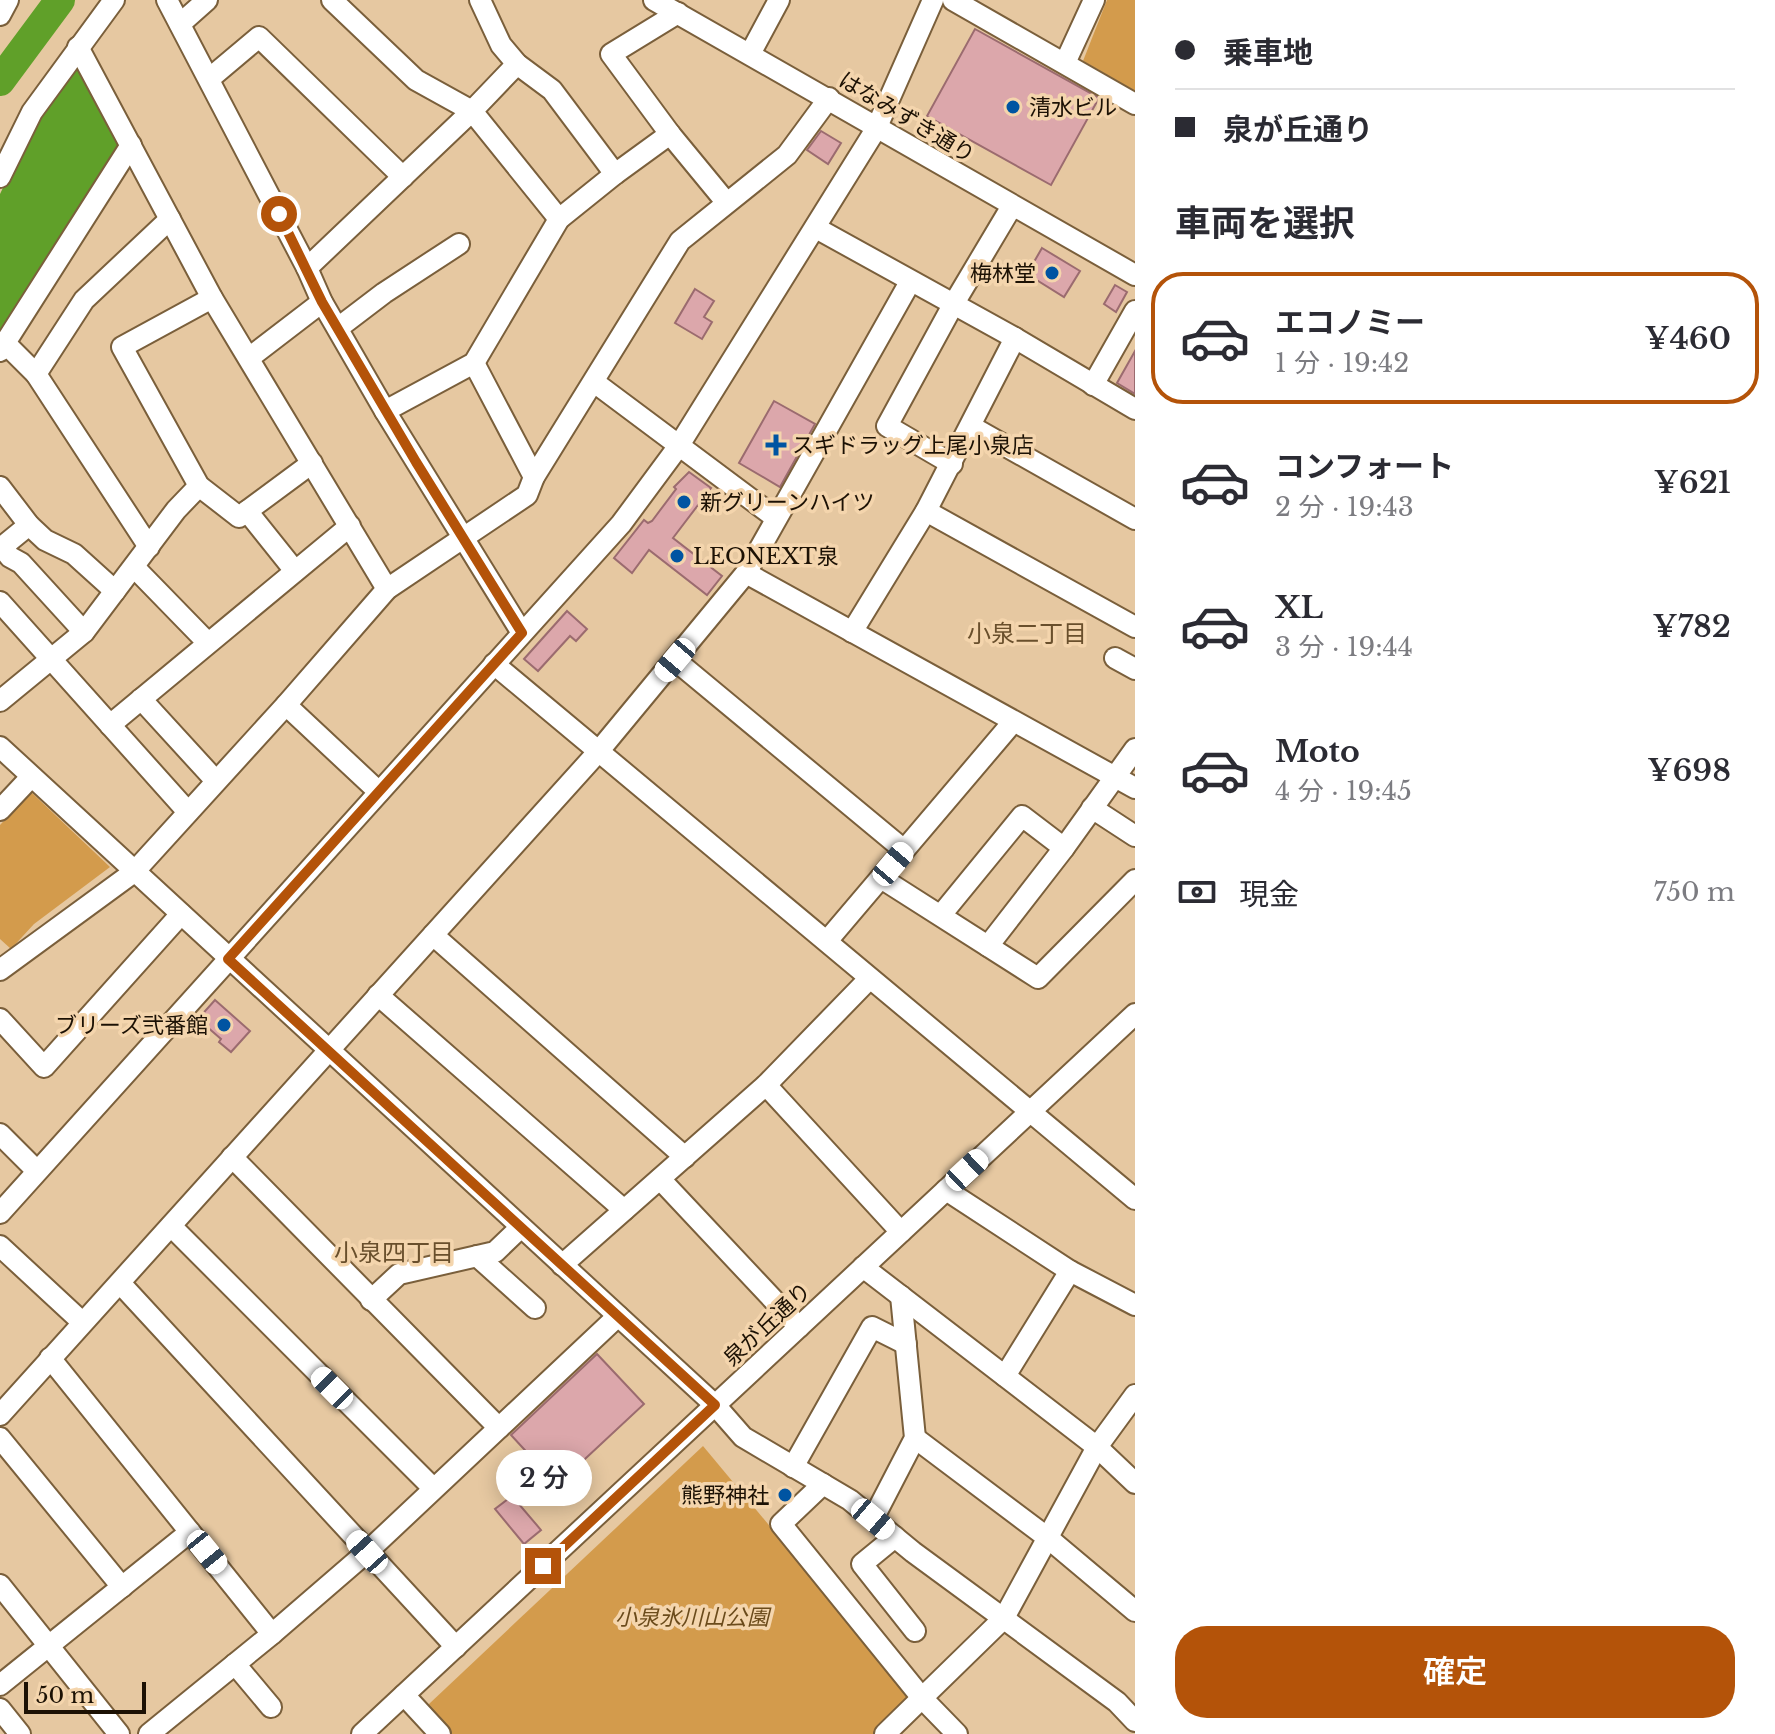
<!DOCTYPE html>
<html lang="ja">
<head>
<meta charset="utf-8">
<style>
	:root { --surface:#fff; --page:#f2f2f3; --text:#2b2b33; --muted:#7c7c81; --line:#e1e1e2; --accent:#b45309 }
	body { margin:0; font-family:"Libre Baskerville","Noto Sans JP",serif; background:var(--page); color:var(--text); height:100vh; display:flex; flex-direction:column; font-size:30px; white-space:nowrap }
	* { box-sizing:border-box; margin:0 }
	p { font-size:26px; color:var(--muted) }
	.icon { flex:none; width:44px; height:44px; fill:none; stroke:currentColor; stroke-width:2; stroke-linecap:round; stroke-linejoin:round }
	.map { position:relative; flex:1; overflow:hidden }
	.side { display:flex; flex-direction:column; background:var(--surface); width:640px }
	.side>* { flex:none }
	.guide { display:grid; align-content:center; height:176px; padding:0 40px; background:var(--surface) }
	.scale { position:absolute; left:24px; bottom:20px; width:122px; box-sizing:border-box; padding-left:8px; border:4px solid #1c1104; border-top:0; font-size:22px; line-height:28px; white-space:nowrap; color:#1c1104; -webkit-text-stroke:6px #f4d5ad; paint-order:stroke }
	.end { position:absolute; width:36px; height:36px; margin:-18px; border:10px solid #b45309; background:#fff; box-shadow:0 0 0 4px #fff }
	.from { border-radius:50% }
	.bubble { position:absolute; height:56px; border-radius:28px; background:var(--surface); box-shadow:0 4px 20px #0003; font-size:26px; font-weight:600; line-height:56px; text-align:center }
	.car { position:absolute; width:24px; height:48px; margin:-24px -12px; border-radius:10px; box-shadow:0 0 6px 2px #0007; background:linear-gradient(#fff 24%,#345 0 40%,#fff 0 76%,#345 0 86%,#fff 0) }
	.guide b { display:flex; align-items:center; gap:28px; height:76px; font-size:30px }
	.guide b+b { border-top:2px solid var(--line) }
	.guide i { width:20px; height:20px; background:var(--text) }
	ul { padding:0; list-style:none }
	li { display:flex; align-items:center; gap:24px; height:132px; margin:0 16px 12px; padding:0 24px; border:4px solid transparent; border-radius:32px }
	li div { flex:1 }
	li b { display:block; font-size:30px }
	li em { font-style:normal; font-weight:600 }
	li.on { border-color:var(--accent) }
	li>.icon { width:72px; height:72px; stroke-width:1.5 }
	h2 { padding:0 40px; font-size:36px; line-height:96px }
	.pay { display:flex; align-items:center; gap:20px; height:88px; padding:0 40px; font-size:30px }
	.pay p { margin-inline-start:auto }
	.button { display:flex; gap:16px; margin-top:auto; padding:16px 40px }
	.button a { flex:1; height:92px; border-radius:32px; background:var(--accent); color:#fff; font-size:32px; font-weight:600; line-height:92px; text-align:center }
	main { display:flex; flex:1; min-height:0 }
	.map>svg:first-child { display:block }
</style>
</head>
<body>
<main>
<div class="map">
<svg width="1135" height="1734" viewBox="0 0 1135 1734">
	<rect width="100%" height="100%" fill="#e6c8a1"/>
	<g fill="#d39b4c">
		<polygon points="1107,0 1135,0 1135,91 1083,61"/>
		<polygon points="31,792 110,867 34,924 11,949 0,939 0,825"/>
		<polygon points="703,1446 908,1692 908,1701 873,1734 450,1734 429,1711 429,1704"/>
	</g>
	<polygon fill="#60a029" points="73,66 82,66 120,141 118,151 0,334 0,194 37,117"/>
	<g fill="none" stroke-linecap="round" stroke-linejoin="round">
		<polyline stroke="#60a029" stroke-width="30" points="0,81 60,0"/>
	</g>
	<g fill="#dca7ab" stroke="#9b6b6f" stroke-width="2">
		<polygon points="975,29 1099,98 1051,185 927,116"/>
		<polygon points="821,131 841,143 828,164 807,150"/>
		<polygon points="1042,248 1080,271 1064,297 1027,274"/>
		<polygon points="1115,285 1127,292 1116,312 1104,304"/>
		<polygon points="695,289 714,301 704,317 712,322 702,339 675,323"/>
		<polygon points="1135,351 1135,394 1117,383"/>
		<polygon points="774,401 815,424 780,487 739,463"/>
		<polygon points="689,472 711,488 673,538 722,576 707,595 649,550 632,573 614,558 644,520 648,523 652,521 676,489 674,487"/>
		<polygon points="567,611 587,629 576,641 570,636 538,671 524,659"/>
		<polygon points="215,1000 250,1031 231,1052 219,1042 221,1039 198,1019"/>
		<polygon points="597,1354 644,1404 557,1485 511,1435"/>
		<polygon points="512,1496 541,1530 524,1544 495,1509"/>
	</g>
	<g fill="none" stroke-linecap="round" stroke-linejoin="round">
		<defs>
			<g id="minor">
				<polyline points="167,0 307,268 322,302 385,411 522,633"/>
				<polyline points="332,0 416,80 472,111 559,219"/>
				<polyline points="480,0 501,45 517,64 552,90 615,174"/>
				<polyline points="654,0 1135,275"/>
				<polyline points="953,0 1135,104"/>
				<polyline points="678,13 611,54 670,134 726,202"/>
				<polyline points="0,15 8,0"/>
				<polyline points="180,24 207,0"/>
				<polyline points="78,47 212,298 387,589"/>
				<polyline points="750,54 779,0"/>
				<polyline points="1065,63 1094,0"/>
				<polyline points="209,79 259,37 403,177"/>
				<polyline points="0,177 32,112 114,0"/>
				<polyline points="816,228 1015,338 1135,409"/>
				<polyline points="307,268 472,111 517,64"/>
				<polyline points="212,298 122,347 199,486 239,517 312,463"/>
				<polyline points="338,328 384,293 459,244"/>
				<polyline points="4,342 36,374 149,547"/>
				<polyline points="0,351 131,145"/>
				<polyline points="249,358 322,302"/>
				<polyline points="474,363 534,477"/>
				<polyline points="36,374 84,300 170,219"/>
				<polyline points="594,382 776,518"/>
				<polyline points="1093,385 1135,311"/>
				<polyline points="385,411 474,363 559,219 615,174 670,134"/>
				<polyline points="972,427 1135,519"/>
				<polyline points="952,464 887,426 953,305 1012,206"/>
				<polyline points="0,487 29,525 45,540 74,554 115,591"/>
				<polyline points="247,511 295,571"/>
				<polyline points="926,511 1135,627"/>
				<polyline points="29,525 2,547 10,557 21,563 84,632"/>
				<polyline points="134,567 208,643"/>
				<polyline points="746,573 1135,788"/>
				<polyline points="0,602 188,812"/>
				<polyline points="852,632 926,511 1015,338"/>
				<polyline points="1115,658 1135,669"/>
				<polyline points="675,660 904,850"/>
				<polyline points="494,664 1135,1199"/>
				<polyline points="141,699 216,781"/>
				<polyline points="0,701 84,632 176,510 199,486"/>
				<polyline points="286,705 379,792"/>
				<polyline points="110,725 350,526"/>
				<polyline points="0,747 715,1405 743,1437 850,1500 913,1552 1117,1702 1135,1721"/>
				<polyline points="1092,808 1135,836"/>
				<polyline points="0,810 31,777"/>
				<polyline points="1064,848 1135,749"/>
				<polyline points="881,878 1038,978 1135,880"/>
				<polyline points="941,915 1022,816 1064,848 988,946"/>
				<polyline points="433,935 685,1157"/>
				<polyline points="827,941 1013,722"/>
				<polyline points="0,970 134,872 286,705 387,589 527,495 534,477 680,241 787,155 829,98"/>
				<polyline points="378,995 624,1210"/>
				<polyline points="0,1019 44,1067 181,914"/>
				<polyline points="766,1085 901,1232"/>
				<polyline points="0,1134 37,1171"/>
				<polyline points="232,1157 499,1428"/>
				<polyline points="660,1179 799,1327"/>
				<polyline points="946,1190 1070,1271 1135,1305"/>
				<polyline points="0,1213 621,524 678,447 876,129 933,0"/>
				<polyline points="171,1226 433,1488"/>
				<polyline points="0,1246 82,1322"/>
				<polyline points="477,1256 535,1308"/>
				<polyline points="562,1265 766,1085 869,979"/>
				<polyline points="863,1267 1097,1447 1135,1483"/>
				<polyline points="120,1283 456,1647"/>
				<polyline points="371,1300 399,1274 495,1252 521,1227"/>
				<polyline points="50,1358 272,1634"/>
				<polyline points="1005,1376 1070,1271"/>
				<polyline points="0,1415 598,752 746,573 910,282"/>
				<polyline points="0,1438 122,1587"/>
				<polyline points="915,1438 1048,1538 1135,1611"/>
				<polyline points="793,1467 872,1327 906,1344"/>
				<polyline points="823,1484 781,1524 922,1698 957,1734"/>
				<polyline points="873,1519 915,1438 901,1296"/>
				<polyline points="895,1537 862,1564 915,1631"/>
				<polyline points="0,1585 119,1734"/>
				<polyline points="235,1664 271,1707"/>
				<polyline points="0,1685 190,1532"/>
				<polyline points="404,1695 440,1734"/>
				<polyline points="0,1709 20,1734"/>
				<polyline points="149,1734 272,1634 367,1552 618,1316"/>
				<polyline points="362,1734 1135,1014"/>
				<polyline points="885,1734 1004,1618 1097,1447 1135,1395"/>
			</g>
		</defs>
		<use href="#minor" stroke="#7a5f3b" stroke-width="24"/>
		<use href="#minor" stroke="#fff" stroke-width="20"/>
	</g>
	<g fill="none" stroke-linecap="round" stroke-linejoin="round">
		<polyline stroke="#b45309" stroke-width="10" points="279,214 322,302 416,462 522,633 228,959 715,1405 543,1566"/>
	</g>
	<g fill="#0054a2" stroke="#f4d5ad" stroke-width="3">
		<circle cx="1013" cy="107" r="8"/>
		<circle cx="1052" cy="273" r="8"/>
		<path d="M772 433h8v8h8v8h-8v8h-8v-8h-8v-8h8z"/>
		<circle cx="684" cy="502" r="8"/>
		<circle cx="677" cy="556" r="8"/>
		<circle cx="224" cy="1025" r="8"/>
		<circle cx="785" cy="1495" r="8"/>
	</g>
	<g text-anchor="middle" stroke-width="7" stroke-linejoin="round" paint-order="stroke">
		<g font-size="22" fill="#1c1104" stroke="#f4d5ad" text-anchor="start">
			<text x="1029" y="115">清水ビル</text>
			<text x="1036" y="281" text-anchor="end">梅林堂</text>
			<text x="792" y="453">スギドラッグ上尾小泉店</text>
			<text x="700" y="510">新グリーンハイツ</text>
			<text x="693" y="564">LEONEXT泉</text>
			<text x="208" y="1033" text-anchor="end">ブリーズ弐番館</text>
			<text x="769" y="1503" text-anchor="end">熊野神社</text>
		</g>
		<g font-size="22" fill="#1c1104" stroke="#f4d5ad">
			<text transform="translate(907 117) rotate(31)" y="8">はなみずき通り</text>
			<text transform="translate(767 1324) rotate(-43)" y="8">泉が丘通り</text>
		</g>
		<g font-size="22" font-style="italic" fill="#6b4b1b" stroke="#f4d5ad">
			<text x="692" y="1625">小泉氷川山公園</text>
		</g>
		<g font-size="24" fill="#694f2c" stroke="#f4d5ad">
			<text x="1027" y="642">小泉二丁目</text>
			<text x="394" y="1261">小泉四丁目</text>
		</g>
	</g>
</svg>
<div class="scale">50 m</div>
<i class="end from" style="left:279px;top:214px"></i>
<i class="end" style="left:543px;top:1566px"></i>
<div class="bubble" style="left:496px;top:1450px;width:96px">2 分</div>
<i class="car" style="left:675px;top:660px;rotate:220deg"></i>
<i class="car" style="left:893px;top:864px;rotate:40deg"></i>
<i class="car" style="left:967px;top:1170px;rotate:47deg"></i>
<i class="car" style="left:332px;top:1388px;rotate:315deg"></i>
<i class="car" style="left:873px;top:1519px;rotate:130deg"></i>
<i class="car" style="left:207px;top:1552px;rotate:141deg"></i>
<i class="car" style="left:367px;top:1552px;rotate:318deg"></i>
</div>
<section class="side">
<div class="guide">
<b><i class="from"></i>乗車地</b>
<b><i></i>泉が丘通り</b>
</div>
<h2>車両を選択</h2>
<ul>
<li class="on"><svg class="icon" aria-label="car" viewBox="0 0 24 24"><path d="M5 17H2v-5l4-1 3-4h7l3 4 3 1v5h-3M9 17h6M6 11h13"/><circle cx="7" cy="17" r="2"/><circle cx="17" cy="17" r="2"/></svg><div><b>エコノミー</b><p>1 分 · 19:42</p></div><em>¥460</em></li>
<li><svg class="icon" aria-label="car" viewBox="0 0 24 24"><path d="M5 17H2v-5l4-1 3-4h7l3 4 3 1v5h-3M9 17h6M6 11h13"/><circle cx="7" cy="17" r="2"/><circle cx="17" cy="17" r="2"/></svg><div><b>コンフォート</b><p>2 分 · 19:43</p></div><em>¥621</em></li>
<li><svg class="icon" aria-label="car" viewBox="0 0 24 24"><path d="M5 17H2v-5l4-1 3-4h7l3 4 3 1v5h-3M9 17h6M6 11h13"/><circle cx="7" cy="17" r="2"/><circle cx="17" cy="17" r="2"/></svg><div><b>XL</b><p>3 分 · 19:44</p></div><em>¥782</em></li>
<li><svg class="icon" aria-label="car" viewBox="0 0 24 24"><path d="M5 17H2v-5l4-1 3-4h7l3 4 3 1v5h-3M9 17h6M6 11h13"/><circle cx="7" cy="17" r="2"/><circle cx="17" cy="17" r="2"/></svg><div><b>Moto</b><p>4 分 · 19:45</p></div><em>¥698</em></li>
</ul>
<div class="pay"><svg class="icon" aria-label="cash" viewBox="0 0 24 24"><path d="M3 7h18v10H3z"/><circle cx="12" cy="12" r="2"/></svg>現金<p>750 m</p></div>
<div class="button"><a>確定</a></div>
</section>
</main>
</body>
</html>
